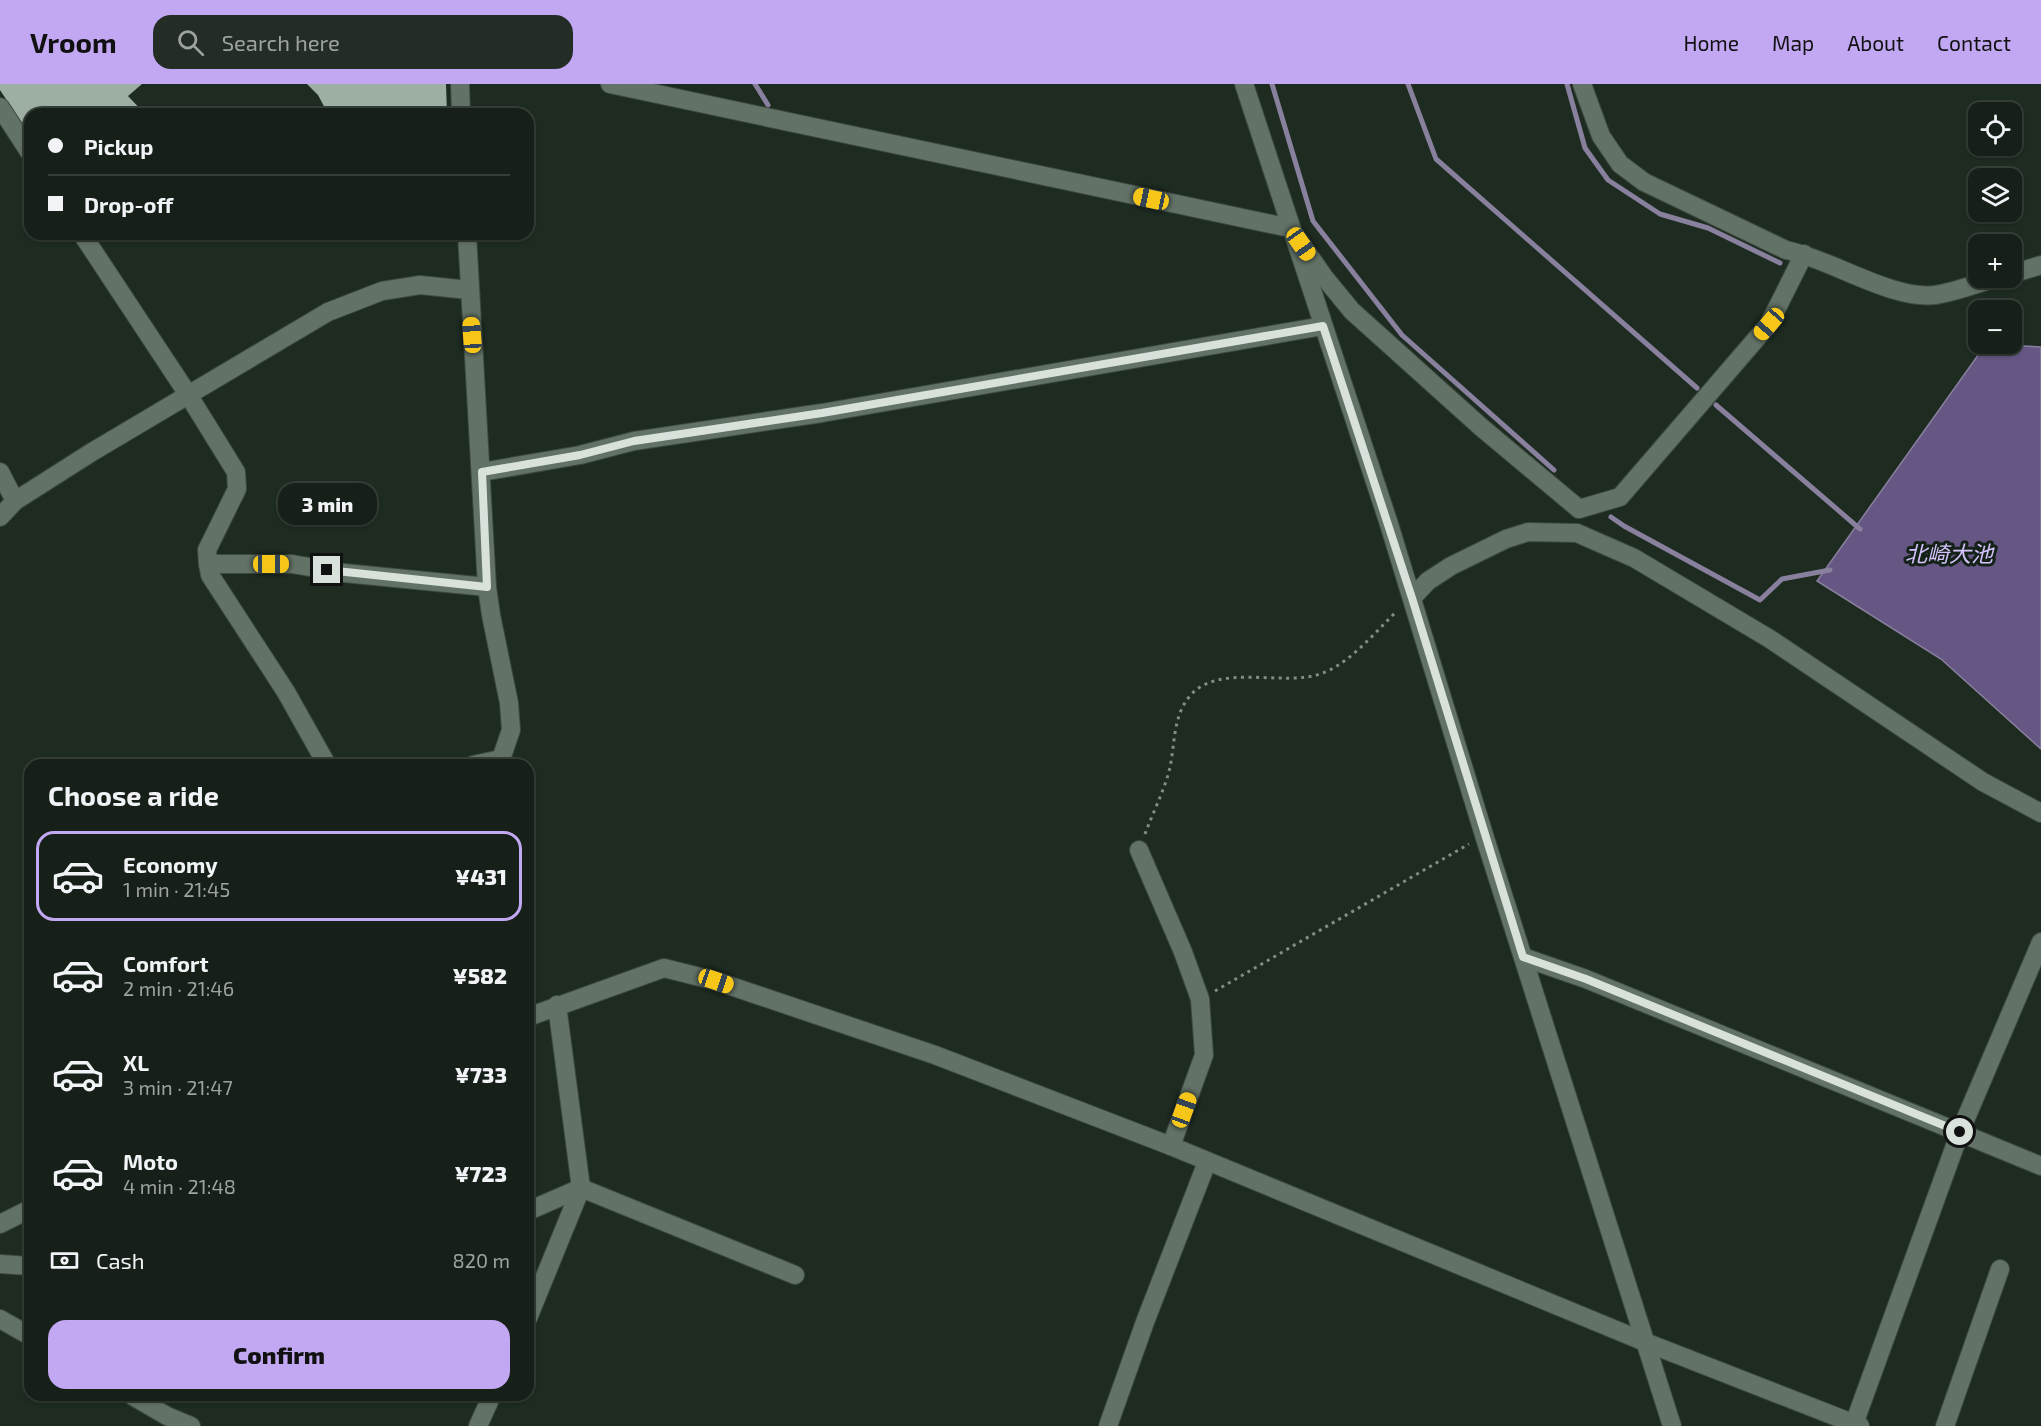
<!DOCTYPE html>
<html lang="en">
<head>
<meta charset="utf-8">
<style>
	:root { --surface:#162019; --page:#232d26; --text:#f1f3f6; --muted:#9ea3a2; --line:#353e38; --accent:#c2a8f3 }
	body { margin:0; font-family:"Exo 2","Noto Sans JP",sans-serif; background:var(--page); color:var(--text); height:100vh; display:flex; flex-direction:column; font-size:22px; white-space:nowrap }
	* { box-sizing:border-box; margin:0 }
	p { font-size:20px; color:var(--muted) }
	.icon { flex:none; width:33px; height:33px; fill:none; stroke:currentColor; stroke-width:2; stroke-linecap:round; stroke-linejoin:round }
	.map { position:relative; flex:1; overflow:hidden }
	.details { position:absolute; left:24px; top:675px; width:510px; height:642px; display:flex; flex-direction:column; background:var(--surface); border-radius:18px; box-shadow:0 2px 4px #0004,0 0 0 2px var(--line) }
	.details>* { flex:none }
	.hud { position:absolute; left:24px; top:24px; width:510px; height:132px; border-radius:18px; box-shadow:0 2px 4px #0004,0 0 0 2px var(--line); display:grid; align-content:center; height:132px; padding:0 24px; background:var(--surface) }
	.fabs { position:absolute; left:1968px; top:18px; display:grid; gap:12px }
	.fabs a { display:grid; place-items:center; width:54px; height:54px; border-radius:12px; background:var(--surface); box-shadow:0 2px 4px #0004,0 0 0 2px var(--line); font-size:30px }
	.end { position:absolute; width:27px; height:27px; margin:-14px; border:8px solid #d8e1da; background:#111; box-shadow:0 0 0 3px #111 }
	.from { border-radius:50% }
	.bubble { position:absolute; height:42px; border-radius:18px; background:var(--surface); box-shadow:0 2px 4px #0004,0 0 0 2px var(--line); font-size:20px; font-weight:800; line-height:42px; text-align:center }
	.car { position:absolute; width:18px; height:36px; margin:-18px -9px; border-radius:8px; box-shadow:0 0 4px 2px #0007; background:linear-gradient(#f5c518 24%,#345 0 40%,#f5c518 0 76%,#345 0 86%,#f5c518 0) }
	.hud b { display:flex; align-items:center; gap:21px; height:57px; font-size:22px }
	.hud b+b { border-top:2px solid var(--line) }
	.hud i { width:15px; height:15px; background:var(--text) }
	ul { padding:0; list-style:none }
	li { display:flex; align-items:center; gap:18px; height:90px; margin:0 12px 9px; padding:0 12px; border:3px solid transparent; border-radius:18px }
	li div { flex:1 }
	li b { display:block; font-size:22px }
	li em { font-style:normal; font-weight:800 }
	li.current { border-color:var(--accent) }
	li>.icon { width:54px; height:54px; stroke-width:1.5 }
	h2 { padding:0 24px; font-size:27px; line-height:72px }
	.pay { display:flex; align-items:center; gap:15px; height:66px; padding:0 24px; font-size:22px }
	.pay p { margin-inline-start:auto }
	.primary-button { display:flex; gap:12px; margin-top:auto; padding:12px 24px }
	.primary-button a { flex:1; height:69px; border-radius:18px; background:var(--accent); color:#111; font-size:24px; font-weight:800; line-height:69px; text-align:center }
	header { display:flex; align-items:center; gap:36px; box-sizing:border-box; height:84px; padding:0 30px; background:var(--accent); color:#111 }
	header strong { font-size:28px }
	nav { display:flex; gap:33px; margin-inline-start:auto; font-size:21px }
	.search { width:420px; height:54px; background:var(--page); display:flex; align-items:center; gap:15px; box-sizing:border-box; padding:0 21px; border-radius:18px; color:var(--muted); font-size:22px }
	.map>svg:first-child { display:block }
</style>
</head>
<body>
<header>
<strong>Vroom</strong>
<div class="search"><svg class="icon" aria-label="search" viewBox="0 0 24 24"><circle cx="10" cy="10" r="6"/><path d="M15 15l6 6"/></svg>Search here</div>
<nav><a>Home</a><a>Map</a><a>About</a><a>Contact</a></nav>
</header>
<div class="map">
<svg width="2041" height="1342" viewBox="0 0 2041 1342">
	<rect width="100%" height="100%" fill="#1d2b21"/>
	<polygon fill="#665683" stroke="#88809d" stroke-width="1.5" points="1986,260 2041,263 2041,665 1941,575 1817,497"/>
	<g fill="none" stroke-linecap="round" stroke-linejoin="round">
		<g stroke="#88809d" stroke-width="5">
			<polyline points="755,0 768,21"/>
			<polyline points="1272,0 1313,137 1402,251 1554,386"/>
			<polyline points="1408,0 1436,75 1697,304"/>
			<polyline points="1567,0 1585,64 1608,96 1660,130 1708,144 1780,179"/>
			<polyline points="1716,321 1860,445"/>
			<polyline points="1611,433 1624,442 1760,516 1782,495 1830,486"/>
		</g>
	</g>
	<g fill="#9dafa2">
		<polygon points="0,0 142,0 128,12 145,30 30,30 30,52 0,6"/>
		<polygon points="307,0 446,0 447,30 328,30 318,11"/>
	</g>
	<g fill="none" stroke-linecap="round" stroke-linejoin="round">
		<defs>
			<g id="minor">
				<polyline points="460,0 461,30"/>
				<polyline points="610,0 1290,144 1324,193 1352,227 1481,343 1579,425"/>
				<polyline points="1244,0 1389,440 1484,751 1672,1342"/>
				<path d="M 1582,0 L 1601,52 L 1620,80 L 1644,98 L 1786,166 C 1831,175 1891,216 1935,211 C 1956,208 1977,199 1997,194"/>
				<polyline points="0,23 30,69"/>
				<polyline points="82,150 189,312 236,388 237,405 207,466 208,480 292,480 344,489 487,503"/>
				<polyline points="467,150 487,503 491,531 509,619 511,646 499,681"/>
				<polyline points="2012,190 2041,181"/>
				<polyline points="0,388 15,417"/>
				<polyline points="482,388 580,371 634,357 822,329 1323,242"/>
				<polyline points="1579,425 1620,413 1769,240 1804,170"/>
				<polyline points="0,433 15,417 92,368 328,228 382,207 420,201 469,206"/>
				<polyline points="208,480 210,491 286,608 327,681"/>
				<polyline points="1412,514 1428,497 1451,482 1506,455 1528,448 1577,449 1634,474 1770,555 1983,698 2041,729"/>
				<polyline points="473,681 501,675"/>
				<polyline points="1139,766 1183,868 1200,915 1204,971 1171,1062"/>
				<polyline points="1523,873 1586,895 2041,1082"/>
				<polyline points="528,933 664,884 716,897 935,971 1171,1062 1645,1258 1860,1342"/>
				<polyline points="528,1127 581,1104 795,1191"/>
				<polyline points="0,1140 30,1125"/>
				<polyline points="0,1180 30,1182"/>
				<polyline points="528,1234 581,1104 557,921"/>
				<polyline points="0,1235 30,1252"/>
				<polyline points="131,1311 167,1332 191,1342"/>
				<polyline points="1854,1340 1960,1048 2041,858"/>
				<polyline points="478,1342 492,1311"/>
				<polyline points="1108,1342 1145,1238 1207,1078"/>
				<polyline points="1945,1342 2000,1185"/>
			</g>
		</defs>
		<use href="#minor" stroke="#3d4940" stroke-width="20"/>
		<g stroke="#828d85" stroke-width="3" stroke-dasharray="3 4.5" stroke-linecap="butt">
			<path d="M 1145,750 C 1152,731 1162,711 1168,691 C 1176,664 1171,636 1189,613 C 1217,578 1282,603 1320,590 C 1350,580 1375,548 1397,527"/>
			<polyline points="1215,907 1469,760"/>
		</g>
		<use href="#minor" stroke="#627266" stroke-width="18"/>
	</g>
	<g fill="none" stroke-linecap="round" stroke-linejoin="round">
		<polyline stroke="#d8e1da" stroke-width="8" points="327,486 487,503 482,388 580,371 634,357 822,329 1323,242 1412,514 1523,873 1586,895 1960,1048"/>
	</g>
	<g text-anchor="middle" stroke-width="6" stroke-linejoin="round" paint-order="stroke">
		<g font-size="22" font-style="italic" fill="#d5c2fc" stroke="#132117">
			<text x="1949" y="478">北崎大池</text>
		</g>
	</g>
</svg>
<div class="fabs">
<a><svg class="icon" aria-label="locate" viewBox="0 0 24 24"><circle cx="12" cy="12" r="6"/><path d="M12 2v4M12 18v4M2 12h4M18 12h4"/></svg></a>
<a><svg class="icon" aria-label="layers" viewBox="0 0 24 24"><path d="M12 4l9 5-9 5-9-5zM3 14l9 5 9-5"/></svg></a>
<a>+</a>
<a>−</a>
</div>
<i class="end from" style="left:1960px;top:1048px"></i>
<i class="end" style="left:327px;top:486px"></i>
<div class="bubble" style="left:278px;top:399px;width:99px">3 min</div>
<i class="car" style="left:1151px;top:115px;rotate:282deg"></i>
<i class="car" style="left:1301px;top:160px;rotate:145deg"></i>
<i class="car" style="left:1769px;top:240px;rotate:221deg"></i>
<i class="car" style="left:472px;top:251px;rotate:356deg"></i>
<i class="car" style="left:271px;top:480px;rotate:90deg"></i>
<i class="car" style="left:716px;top:897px;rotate:109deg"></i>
<i class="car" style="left:1184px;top:1026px;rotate:20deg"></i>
<div class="hud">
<b><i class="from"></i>Pickup</b>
<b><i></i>Drop-off</b>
</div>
<section class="details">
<h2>Choose a ride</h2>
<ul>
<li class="current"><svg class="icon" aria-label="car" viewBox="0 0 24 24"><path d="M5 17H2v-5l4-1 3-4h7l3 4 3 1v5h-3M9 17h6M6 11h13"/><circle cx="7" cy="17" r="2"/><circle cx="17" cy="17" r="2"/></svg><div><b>Economy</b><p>1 min · 21:45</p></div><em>¥431</em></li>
<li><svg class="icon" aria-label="car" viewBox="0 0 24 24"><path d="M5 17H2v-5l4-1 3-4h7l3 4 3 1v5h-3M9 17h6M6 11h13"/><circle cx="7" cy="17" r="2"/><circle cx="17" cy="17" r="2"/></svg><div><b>Comfort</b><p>2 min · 21:46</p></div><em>¥582</em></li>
<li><svg class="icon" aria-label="car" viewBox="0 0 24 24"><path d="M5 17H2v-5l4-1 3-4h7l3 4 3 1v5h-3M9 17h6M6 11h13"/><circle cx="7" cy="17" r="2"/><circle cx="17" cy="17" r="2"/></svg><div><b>XL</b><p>3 min · 21:47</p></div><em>¥733</em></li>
<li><svg class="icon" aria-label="car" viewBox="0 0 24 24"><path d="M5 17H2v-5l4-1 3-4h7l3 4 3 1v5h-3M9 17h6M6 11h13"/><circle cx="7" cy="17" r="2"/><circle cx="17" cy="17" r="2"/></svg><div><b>Moto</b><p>4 min · 21:48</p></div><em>¥723</em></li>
</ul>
<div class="pay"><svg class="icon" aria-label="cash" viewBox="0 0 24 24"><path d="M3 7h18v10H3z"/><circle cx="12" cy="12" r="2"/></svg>Cash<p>820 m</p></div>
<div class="primary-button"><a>Confirm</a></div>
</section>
</div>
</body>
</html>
